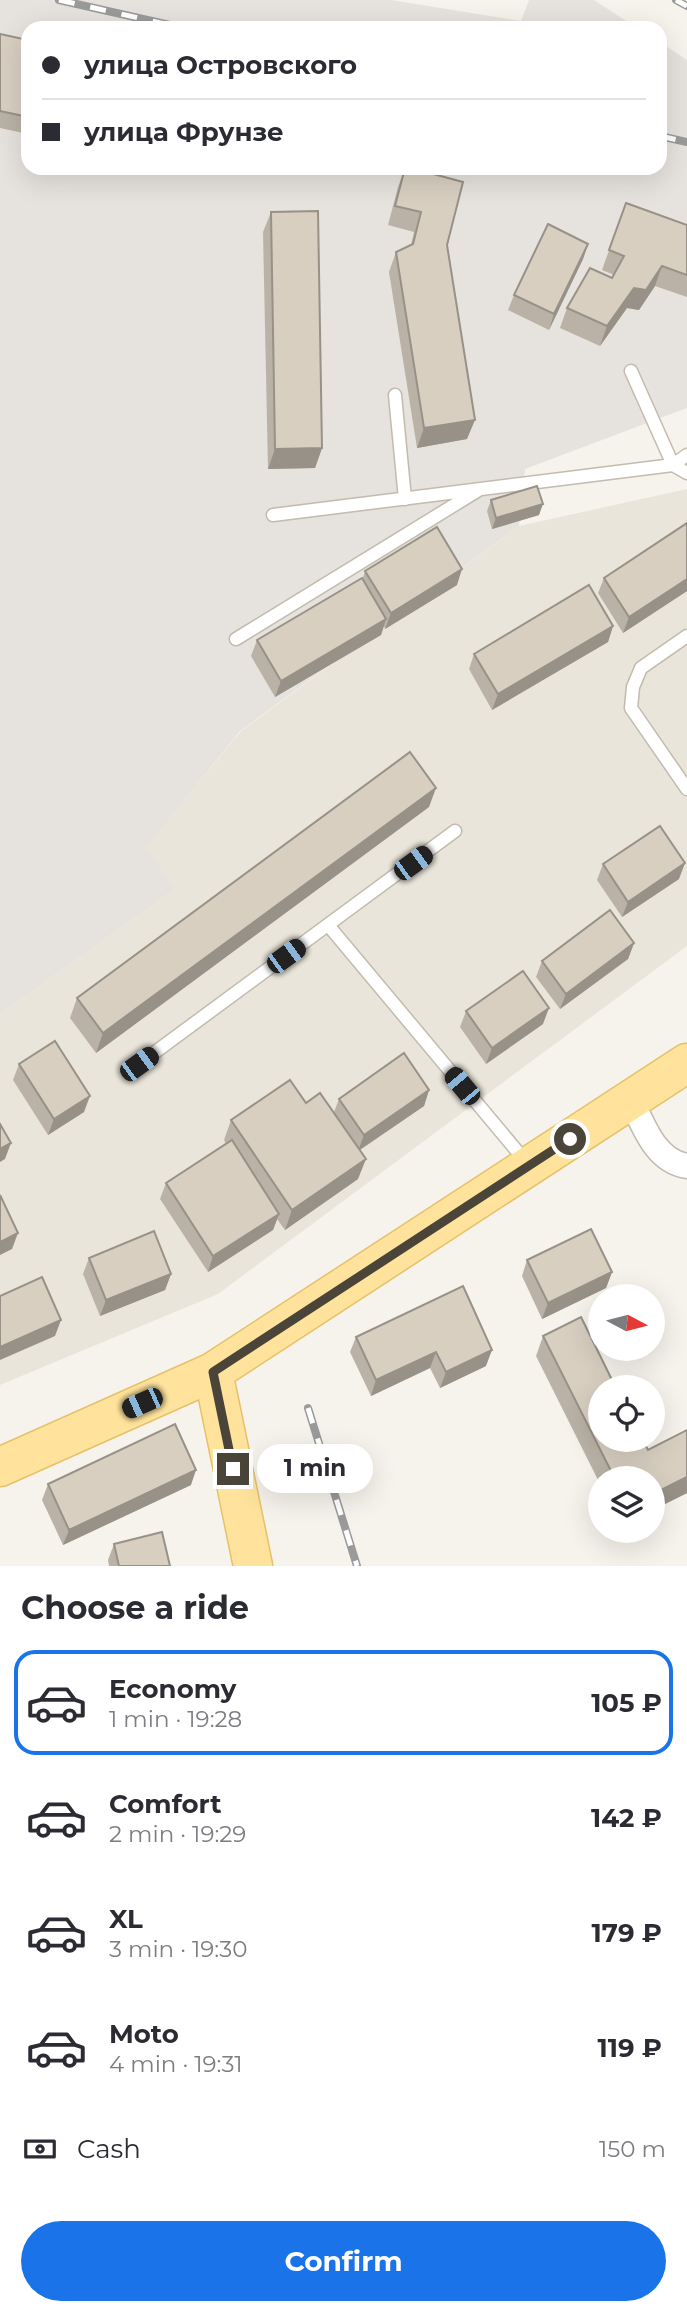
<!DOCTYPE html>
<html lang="en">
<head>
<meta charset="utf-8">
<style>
	:root { --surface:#fff; --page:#f7f7f7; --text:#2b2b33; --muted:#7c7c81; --line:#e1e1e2; --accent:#1a73e8 }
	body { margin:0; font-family:Montserrat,sans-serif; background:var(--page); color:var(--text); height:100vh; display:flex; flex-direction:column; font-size:26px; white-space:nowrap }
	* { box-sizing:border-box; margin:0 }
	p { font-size:23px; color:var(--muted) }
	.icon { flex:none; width:38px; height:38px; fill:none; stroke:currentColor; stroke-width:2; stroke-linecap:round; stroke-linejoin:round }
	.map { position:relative; height:1566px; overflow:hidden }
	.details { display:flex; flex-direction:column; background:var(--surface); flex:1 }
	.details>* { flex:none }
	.guide { position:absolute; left:21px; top:21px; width:646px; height:154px; border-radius:21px; box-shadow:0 7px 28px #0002; display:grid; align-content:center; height:154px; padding:0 21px; background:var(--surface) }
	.needle { width:46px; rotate:97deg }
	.fabs { position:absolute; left:588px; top:1284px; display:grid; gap:14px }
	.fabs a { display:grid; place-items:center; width:77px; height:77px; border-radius:50%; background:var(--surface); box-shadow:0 7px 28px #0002; font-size:35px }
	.end { position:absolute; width:32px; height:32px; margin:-16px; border:9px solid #4b4439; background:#fff; box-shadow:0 0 0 4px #fff }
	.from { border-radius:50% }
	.bubble { position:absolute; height:49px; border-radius:24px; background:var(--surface); box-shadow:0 7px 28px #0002; font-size:23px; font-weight:700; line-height:49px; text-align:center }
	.car { position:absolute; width:21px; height:42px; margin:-21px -10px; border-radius:9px; box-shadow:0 0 5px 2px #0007; background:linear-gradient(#222 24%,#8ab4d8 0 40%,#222 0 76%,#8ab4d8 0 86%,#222 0) }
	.guide b { display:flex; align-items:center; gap:24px; height:66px; font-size:26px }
	.guide b+b { border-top:2px solid var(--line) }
	.guide i { width:18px; height:18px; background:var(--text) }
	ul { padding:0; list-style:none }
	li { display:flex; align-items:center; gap:21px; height:105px; margin:0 14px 10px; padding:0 7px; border:4px solid transparent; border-radius:21px }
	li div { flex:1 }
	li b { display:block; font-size:26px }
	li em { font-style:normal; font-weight:700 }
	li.active { border-color:var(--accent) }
	li>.icon { width:63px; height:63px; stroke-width:1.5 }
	h2 { padding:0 21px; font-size:32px; line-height:84px }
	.pay { display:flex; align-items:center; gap:18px; height:77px; padding:0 21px; font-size:26px }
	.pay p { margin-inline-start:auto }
	.cta { display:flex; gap:14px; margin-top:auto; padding:14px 21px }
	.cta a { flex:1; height:80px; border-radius:42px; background:var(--accent); color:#fff; font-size:28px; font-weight:700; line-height:80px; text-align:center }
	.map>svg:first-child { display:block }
</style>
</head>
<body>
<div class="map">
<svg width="687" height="1566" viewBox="0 0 687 1566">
	<rect width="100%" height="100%" fill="#f6f3ec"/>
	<polygon fill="#eae5da" points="687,489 687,946 218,1294 0,1385 0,1014 175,889 145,847 241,731 519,526"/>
	<polygon fill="#e6e2dd" points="0,0 391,0 521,21 529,0 594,0 637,28 28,28 28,168 660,168 660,42 687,60 687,408 525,469 519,526 240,731 146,847 175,889 0,1014"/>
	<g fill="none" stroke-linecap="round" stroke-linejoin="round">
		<defs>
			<g id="service">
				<polyline points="631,371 673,465 687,455"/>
				<polyline points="395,395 405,499"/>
				<polyline points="273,515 673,465 687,473"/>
				<polyline points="687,636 641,668 633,687 631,708 687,789"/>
				<polyline points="236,639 477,491"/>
				<polyline points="328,925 527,1163"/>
				<polyline points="139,1064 455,831"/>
			</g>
			<path id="minor" d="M 631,1100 C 644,1126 655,1161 687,1166"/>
			<g id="primary">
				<polyline points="213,1372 253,1566"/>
				<polyline points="0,1467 213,1372 687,1063"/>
			</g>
		</defs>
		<use href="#service" stroke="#c2bbae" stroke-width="15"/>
		<use href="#minor" stroke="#c2bbae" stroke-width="27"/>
		<use href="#primary" stroke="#e6c16a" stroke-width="41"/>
		<use href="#service" stroke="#fff" stroke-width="12"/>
		<use href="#minor" stroke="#fff" stroke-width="24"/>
		<use href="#primary" stroke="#ffe39c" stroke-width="38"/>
		<defs>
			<g id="rail">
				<polyline points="59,0 183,28"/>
				<polyline points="676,0 687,6"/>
				<polyline points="660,136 687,142"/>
				<polyline points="308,1408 357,1566"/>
			</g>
		</defs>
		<use href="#rail" stroke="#9a9a9a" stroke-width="8"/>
		<use href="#rail" stroke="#fff" stroke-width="5" stroke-dasharray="16" stroke-linecap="butt"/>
	</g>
	<g fill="#bab2a6">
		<polygon points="0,34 28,40 28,134 0,128"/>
		<polygon points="405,168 447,245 467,439 417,448 389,272 396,252 411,245 414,232 388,225 398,187"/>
		<polygon points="626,203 687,225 687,297 655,286 639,310 627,308 600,346 560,328 567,308 612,278 614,275 602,270"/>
		<polygon points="271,212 322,448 315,468 268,469 263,232"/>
		<polygon points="588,244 583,259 549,330 508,310 514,295"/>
		<polygon points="491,500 539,515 492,529 487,511"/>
		<polygon points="687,523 687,591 623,633 598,593 604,578"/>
		<polygon points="365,571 457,585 385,629 384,626 381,635 275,697 251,656 257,640 363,578"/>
		<polygon points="613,626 608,642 492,710 469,669 474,654"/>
		<polygon points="429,807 96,1053 70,1018 77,998"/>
		<polygon points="603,864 679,879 622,917 597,880"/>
		<polygon points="634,943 628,959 560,1009 536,977 542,961"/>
		<polygon points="466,1011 543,1024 486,1064 460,1027"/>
		<polygon points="19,1064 84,1112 48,1135 13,1080"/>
		<polygon points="429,1090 424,1106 360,1150 358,1179 285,1230 277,1219 273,1230 208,1272 160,1199 166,1183 226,1144 224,1140 231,1120 306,1103 334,1112 339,1099"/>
		<polygon points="89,1258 171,1274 165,1290 100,1316 83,1274"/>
		<polygon points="527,1260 612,1272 606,1288 542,1319 522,1276"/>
		<polygon points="463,1286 486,1366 440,1388 430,1368 371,1396 350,1352 356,1337"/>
		<polygon points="543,1336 648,1450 687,1430 687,1493 653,1510 653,1479 600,1479 600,1484 536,1356"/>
		<polygon points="48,1484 191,1485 63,1545 42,1500"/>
		<polygon points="114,1544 170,1566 109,1566 108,1560"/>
	</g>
	<g fill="#979187">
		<polygon points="588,244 583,259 549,330 554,314"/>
		<polygon points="662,266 655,286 639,310 627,308 600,346 607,326 634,288"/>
		<polygon points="475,420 467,439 417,448 424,428"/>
		<polygon points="322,448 315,468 268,469 275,449"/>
		<polygon points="543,504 539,515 492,529 496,518"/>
		<polygon points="462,569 457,585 385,629 391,613"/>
		<polygon points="687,579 687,591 623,633 629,617"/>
		<polygon points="386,619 381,635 275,697 281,681"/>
		<polygon points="613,626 608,642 492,710 498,694"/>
		<polygon points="436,788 429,807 96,1053 103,1033"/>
		<polygon points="685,863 679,879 622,917 628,902"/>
		<polygon points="634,943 628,959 560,1009 566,994"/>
		<polygon points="549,1008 543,1024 486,1064 492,1048"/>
		<polygon points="429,1090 424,1106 358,1151 364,1135"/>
		<polygon points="90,1096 84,1112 48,1135 54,1119"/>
		<polygon points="11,1143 5,1159 0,1162 0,1149"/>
		<polygon points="366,1159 358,1179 285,1230 292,1210"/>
		<polygon points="279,1214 273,1230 208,1272 213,1256"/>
		<polygon points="18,1233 12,1249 0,1255 0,1242"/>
		<polygon points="612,1272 606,1288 542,1319 548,1303"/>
		<polygon points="171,1274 165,1290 100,1316 106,1300"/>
		<polygon points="61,1320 55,1336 0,1360 0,1347"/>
		<polygon points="492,1350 486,1366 440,1388 446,1372"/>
		<polygon points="436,1352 430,1368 371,1396 376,1380"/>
		<polygon points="196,1470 191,1485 63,1545 69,1530"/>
		<polygon points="687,1477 687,1493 653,1510 653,1494"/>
	</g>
	<g fill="#d8cfc1" stroke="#979187" stroke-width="2">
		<polygon points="0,34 28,40 28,117 0,111"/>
		<polygon points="405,168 411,168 463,182 447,245 475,420 424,428 396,252 413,244 421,212 395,206"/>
		<polygon points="626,203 687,225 687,275 662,266 646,290 634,288 607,326 567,308 590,268 612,278 624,256 609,250"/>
		<polygon points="318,211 322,448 275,449 271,212"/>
		<polygon points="548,224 588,244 554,314 514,295"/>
		<polygon points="537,486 543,504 496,518 491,500"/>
		<polygon points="687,523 687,579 629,617 604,578"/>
		<polygon points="437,527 462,569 391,613 365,571"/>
		<polygon points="362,578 386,619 281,681 257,640"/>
		<polygon points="589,585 613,626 498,694 474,654"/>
		<polygon points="410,752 436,788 103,1033 77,998"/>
		<polygon points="660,826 685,863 628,902 603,864"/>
		<polygon points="610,910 634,943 566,994 542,961"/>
		<polygon points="523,971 549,1008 492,1048 466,1011"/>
		<polygon points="55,1041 90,1096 54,1119 19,1064"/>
		<polygon points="404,1053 429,1090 364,1135 339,1099"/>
		<polygon points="290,1080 306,1103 320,1093 366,1159 292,1210 231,1120"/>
		<polygon points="0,1124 11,1143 0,1149"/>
		<polygon points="232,1140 279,1214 213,1256 166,1183"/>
		<polygon points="0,1195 18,1233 0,1242"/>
		<polygon points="591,1229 612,1272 548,1303 527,1260"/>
		<polygon points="154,1231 171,1274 106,1300 89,1258"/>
		<polygon points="42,1277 61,1320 0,1347 0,1296"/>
		<polygon points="463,1286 492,1350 446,1372 436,1352 376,1380 356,1337"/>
		<polygon points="581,1317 616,1388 600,1388 600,1440 643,1440 648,1450 687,1430 687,1477 653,1494 653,1479 615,1479 543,1336"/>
		<polygon points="175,1424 196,1470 69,1530 48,1484"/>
		<polygon points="162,1532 170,1566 119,1566 114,1544"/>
	</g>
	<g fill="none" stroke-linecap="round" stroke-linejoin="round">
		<polyline stroke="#4b4439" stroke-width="9" points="233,1469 213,1372 570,1139"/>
	</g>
</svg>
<div class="fabs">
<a><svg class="needle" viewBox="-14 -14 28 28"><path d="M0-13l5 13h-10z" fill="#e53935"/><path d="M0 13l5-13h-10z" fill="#7c7c81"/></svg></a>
<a><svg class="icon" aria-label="locate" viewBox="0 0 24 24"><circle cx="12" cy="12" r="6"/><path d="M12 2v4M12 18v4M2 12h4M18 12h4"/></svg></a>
<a><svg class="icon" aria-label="layers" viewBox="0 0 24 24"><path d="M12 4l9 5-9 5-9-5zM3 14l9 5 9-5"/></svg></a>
</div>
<i class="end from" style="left:570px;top:1139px"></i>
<i class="end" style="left:233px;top:1469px"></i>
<div class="bubble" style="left:257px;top:1444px;width:116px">1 min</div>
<i class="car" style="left:413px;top:863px;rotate:54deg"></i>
<i class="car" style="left:286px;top:956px;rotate:54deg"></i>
<i class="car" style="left:139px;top:1064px;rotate:54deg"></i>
<i class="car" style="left:462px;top:1086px;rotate:320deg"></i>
<i class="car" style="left:142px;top:1403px;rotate:246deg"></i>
<div class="guide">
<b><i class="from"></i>улица Островского</b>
<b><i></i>улица Фрунзе</b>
</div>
</div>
<section class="details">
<h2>Choose a ride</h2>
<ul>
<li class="active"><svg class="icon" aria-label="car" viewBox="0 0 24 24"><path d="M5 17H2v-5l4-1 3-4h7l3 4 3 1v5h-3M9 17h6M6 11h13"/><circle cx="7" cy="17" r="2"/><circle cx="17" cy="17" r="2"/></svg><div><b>Economy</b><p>1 min · 19:28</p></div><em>105 ₽</em></li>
<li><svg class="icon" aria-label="car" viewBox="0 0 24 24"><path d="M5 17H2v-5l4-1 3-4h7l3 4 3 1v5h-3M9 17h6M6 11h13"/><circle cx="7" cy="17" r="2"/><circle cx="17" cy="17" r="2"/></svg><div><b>Comfort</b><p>2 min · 19:29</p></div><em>142 ₽</em></li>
<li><svg class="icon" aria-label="car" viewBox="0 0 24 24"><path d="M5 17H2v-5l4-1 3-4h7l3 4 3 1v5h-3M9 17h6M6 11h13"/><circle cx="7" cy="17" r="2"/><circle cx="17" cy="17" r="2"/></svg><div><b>XL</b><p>3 min · 19:30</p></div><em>179 ₽</em></li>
<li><svg class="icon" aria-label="car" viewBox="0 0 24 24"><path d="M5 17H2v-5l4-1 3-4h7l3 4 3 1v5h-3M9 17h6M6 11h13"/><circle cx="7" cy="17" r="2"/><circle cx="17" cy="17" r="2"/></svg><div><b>Moto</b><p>4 min · 19:31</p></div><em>119 ₽</em></li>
</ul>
<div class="pay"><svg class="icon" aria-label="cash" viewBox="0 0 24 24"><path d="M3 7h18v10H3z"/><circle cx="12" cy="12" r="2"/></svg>Cash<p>150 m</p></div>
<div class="cta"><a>Confirm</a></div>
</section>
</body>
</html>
